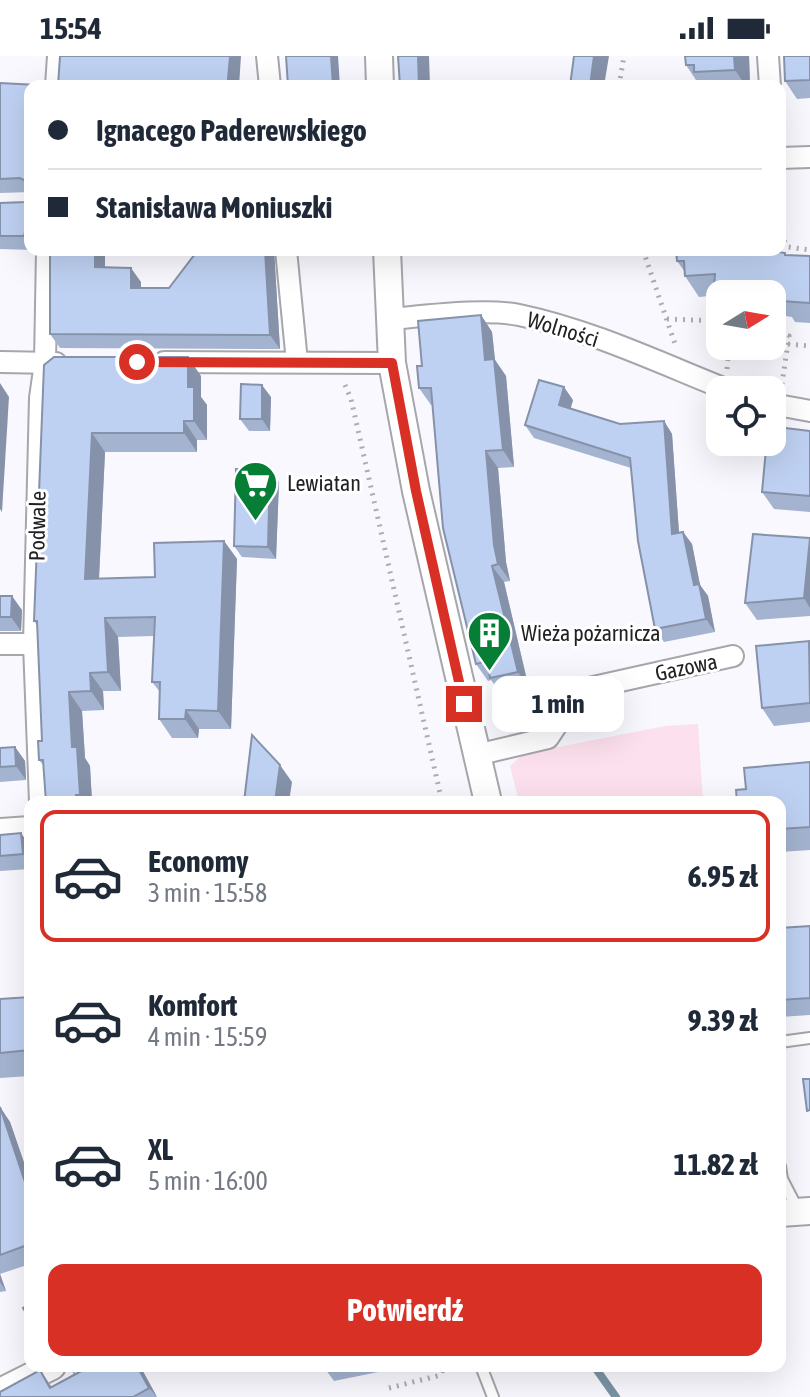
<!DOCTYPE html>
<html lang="pl">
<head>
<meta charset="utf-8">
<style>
	:root { --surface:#fff; --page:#f6f6f7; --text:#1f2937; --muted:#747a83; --line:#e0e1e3; --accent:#d93025 }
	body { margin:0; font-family:"Asap Condensed",sans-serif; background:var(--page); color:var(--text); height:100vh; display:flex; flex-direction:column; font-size:30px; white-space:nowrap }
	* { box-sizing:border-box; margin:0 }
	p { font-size:26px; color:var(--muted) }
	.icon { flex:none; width:44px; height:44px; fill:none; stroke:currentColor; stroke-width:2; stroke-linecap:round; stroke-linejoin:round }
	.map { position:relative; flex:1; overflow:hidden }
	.sheet { position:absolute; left:24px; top:740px; width:762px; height:576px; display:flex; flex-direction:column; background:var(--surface); border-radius:16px; box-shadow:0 8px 32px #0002 }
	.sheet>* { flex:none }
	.hud { position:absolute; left:24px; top:24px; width:762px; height:176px; border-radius:16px; box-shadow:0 8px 32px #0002; display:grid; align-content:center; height:176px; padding:0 24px; background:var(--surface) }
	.needle { width:52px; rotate:79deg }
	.buttons { position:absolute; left:706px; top:224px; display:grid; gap:16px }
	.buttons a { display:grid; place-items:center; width:80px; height:80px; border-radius:16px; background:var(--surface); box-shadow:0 8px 32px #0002; font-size:40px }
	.end { position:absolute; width:36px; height:36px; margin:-18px; border:10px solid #d93025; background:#fff; box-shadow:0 0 0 4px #fff }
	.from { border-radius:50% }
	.bubble { position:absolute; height:56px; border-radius:16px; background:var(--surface); box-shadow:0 8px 32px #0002; font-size:26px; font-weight:700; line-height:56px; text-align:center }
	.hud b { display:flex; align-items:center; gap:28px; height:76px; font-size:30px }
	.hud b+b { border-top:2px solid var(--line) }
	.hud i { width:20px; height:20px; background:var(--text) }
	ul { padding:14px 0 0; list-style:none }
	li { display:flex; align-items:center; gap:24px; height:132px; margin:0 16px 12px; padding:0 8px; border:4px solid transparent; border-radius:16px }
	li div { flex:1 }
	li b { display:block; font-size:30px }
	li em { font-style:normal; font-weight:700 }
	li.current { border-color:var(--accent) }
	li>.icon { width:72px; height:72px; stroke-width:1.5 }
	.cta { display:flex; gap:16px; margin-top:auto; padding:16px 24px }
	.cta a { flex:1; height:92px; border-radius:16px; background:var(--accent); color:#fff; font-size:32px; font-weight:700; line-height:92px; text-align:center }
	.status { display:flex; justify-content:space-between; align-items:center; height:56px; padding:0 40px; background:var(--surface); direction:ltr }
	.status svg { height:22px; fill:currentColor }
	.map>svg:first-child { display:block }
</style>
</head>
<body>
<div class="status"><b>15:54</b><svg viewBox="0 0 49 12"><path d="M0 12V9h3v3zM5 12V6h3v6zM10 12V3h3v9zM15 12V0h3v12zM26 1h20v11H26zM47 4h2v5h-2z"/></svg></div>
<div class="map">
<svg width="810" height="1341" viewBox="0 0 810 1341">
	<rect width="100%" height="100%" fill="#f9f8fe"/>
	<polygon fill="#fde0ed" points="698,668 703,746 519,746 510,710 523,698 665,670"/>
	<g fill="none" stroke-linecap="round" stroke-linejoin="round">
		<polyline stroke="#7a94a4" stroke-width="8" points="594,1310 616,1341"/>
		<defs>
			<g id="service">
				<polyline points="780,986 810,982"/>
				<polyline points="780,1110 782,1123 798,1154"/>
				<polyline points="481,1310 493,1341"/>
			</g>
			<g id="minor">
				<polyline points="267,0 270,30"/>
				<polyline points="768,0 770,30"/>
				<polyline points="56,30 58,0"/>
				<polyline points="780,102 810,101"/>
				<polyline points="286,194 297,306"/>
				<path d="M 390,263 C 426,260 485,252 519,259 C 591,274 660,307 728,334"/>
				<polyline points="0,306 56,307"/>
				<polyline points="164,306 392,307"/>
				<polyline points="772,348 810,355"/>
				<polyline points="0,588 34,588"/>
				<polyline points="476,699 548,682 580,634 733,600"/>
				<polyline points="40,746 34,588 40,342 45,307 47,194"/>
				<polyline points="0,773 30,771"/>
			</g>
			<g id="tertiary">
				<polyline points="379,0 380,30"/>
				<polyline points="387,194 392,307 416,435 488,746"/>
				<polyline points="780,1157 810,1155"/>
				<polyline points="0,1336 52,1310"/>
			</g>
		</defs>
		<use href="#service" stroke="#a6a6ab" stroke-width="14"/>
		<use href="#minor" stroke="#a6a6ab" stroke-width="24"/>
		<use href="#tertiary" stroke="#a6a6ab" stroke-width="30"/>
		<g stroke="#adadb1" stroke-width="5" stroke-dasharray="2 6" stroke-linecap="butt">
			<polyline points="619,30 624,0"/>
			<polyline points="780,178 781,123"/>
			<polyline points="780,178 788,191 810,194"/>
			<polyline points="643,194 675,288"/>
			<polyline points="667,263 720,265"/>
			<polyline points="772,278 789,280 782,328"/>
			<polyline points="788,288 810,290"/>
			<polyline points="727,313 729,290"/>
			<polyline points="345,329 351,343 442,746"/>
			<polyline points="73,1317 91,1310"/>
			<polyline points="389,1332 441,1319 444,1310"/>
		</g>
		<use href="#service" stroke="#fff" stroke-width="10"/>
		<use href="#minor" stroke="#fff" stroke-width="20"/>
		<use href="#tertiary" stroke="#fff" stroke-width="26"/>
	</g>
	<g fill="#a4b4d0">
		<polygon points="685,0 749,0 750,30 700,30 686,9"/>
		<polygon points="810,0 810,42 797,43 785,25"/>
		<polygon points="0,27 30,30 30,136 0,137"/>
		<polygon points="30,140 30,194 34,194 0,193 0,147 26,146"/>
		<polygon points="50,194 105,194 105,211 141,226 141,232 169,232 194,199 189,199 185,194 274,194 280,293 60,292 50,278"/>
		<polygon points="771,195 786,199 810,200 810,267 795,266 792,261 786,260 780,253 772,252 772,238 720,238 720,239 699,241 685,220 685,216 677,205"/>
		<polygon points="481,259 492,276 495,304 506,320 514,411 498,412 506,506 510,525 504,526 529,633 502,639 491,624 488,625 476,608 432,349 431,349 419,332"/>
		<polygon points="44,309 201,320 201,341 207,349 207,384 197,384 197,396 105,396 99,523 155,521 224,485 237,503 231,673 199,673 198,682 172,682 159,663 160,636 152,626 154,580 118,581 121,635 103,635 104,654 82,655 85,702 90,710 92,746 46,746 44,710 39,704 42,685 37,569 34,565"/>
		<polygon points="271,341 270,375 249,375 240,363"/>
		<polygon points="573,344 570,353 620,368 664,365 672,378 679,477 683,476 692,488 700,529 708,540 715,576 664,586 655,573 631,412 534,382 525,369"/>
		<polygon points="810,375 810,456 774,453 762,436"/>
		<polygon points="270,414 279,426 276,503 242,501 234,490"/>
		<polygon points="810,482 810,560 757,564 745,547"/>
		<polygon points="0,540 22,554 21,575 0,575"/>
		<polygon points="810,585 810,666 774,670 762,652"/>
		<polygon points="15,691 25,705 26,724 0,726 0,692"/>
		<polygon points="810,706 810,794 780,796 780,746 746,733"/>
		<polygon points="0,779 30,790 30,813 0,815"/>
		<polygon points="810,870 810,959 780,961 780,872"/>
		<polygon points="30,941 30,1020 0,1022 0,943"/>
		<polygon points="0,1051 10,1066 30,1124 30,1208 0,1218 6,1235 0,1236"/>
		<polygon points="86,1310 140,1310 157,1341 0,1341 40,1314 52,1331 87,1312"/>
		<polygon points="323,1310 408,1310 334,1325"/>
	</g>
	<g fill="#8692a9">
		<polygon points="230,0 241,0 239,30 234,30 228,23"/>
		<polygon points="331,0 338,0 340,30 333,30"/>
		<polygon points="418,0 429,0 430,30 419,30"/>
		<polygon points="594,0 609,0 604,30 590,30"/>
		<polygon points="734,0 749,0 750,30 746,30 735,14"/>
		<polygon points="26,172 30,178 30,189 24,180"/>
		<polygon points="95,194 105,194 105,226 95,211"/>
		<polygon points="265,194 274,194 280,293 270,279"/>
		<polygon points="131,212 141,226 141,246 131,232"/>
		<polygon points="481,259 492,276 495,304 506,320 514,411 503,394 485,304"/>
		<polygon points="188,301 201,320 201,341 207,349 207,384 194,365 188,331"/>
		<polygon points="0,327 9,341 2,456 0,453"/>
		<polygon points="262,329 271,341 270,375 262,363"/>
		<polygon points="564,331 573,344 568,362 559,349"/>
		<polygon points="184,365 197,384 197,396 184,377"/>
		<polygon points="664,365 672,378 680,491 672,478"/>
		<polygon points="92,377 105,396 98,542 85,523"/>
		<polygon points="486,395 498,412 506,506 510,525 498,508 494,489"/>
		<polygon points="270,414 279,426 276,503 268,491"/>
		<polygon points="683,476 692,488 700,529 708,540 715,576 706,563 694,529"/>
		<polygon points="224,485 237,503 231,673 218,655"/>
		<polygon points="810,485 810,552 804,542"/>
		<polygon points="492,510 504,526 529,633 518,616"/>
		<polygon points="12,540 22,554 21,575 11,561"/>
		<polygon points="105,562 118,581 121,635 108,616"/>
		<polygon points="90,617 103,635 104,654 91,635"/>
		<polygon points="69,636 82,655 85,702 90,710 92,746 84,746 80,739 72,691"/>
		<polygon points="186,654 199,673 198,682 185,663"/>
		<polygon points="15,691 25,705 26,724 16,710"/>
		<polygon points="280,709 292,726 289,746 275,746"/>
		<polygon points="21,777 30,790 30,808 23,798"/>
		<polygon points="0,1051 10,1066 30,1124 30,1135 26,1129"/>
		<polygon points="0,1217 0,1218 6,1235 0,1226"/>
		<polygon points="137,1310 140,1310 157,1341 149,1332"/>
	</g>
	<g fill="#bfd1f2" stroke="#8692a9" stroke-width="2">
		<polygon points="60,0 230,0 228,23 234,23 234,30 58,30"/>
		<polygon points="286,0 331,0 333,30 288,30"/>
		<polygon points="398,0 418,0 419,30 400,30"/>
		<polygon points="574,0 594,0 590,30 570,30"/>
		<polygon points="685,0 734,0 735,14 694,16 694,9 686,9"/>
		<polygon points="784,0 810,0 810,24 785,25"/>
		<polygon points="0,27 57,30 30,30 30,127 20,122 0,123"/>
		<polygon points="30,140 30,169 26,172 24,180 0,180 0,147 26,146"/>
		<polygon points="50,194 95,194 95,211 131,212 131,232 169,232 198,194 265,194 270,279 50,278"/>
		<polygon points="676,194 766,194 785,197 785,199 810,200 810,247 781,245 781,240 772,240 771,232 714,229 715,218 685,220 684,205 677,205"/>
		<polygon points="481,259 485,304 494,303 503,394 486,395 494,489 498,508 492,510 518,616 490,622 487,605 476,608 443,472 431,332 419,332 417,310 422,310 418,265"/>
		<polygon points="54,301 188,301 188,331 194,331 194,365 184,365 184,377 92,377 85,523 155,521 154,487 224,485 218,655 186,654 185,663 159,663 160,626 152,626 155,561 105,562 108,616 90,617 91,635 69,636 72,691 77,691 80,739 76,739 76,746 46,746 43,704 39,704 38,685 42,685 37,565 34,565 44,309"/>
		<polygon points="539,324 564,331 559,349 620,368 664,365 672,478 683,476 694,529 699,528 706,563 655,573 638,485 630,402 525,369"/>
		<polygon points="241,328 262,329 262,363 240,363"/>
		<polygon points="777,371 810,375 810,440 762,436 766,393 775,394"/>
		<polygon points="236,413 270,414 268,491 234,490"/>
		<polygon points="753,478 810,482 804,542 745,547"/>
		<polygon points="0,540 12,540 11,561 0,561"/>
		<polygon points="809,585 810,647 762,652 756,590"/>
		<polygon points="252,679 280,709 275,746 244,746"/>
		<polygon points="15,691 16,710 0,711 0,692"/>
		<polygon points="810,706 810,771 780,773 780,746 737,746 736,734 746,733 744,712"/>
		<polygon points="21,777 23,798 0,800 0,779"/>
		<polygon points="810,870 810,942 780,944 780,872"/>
		<polygon points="30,941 30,994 0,997 0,943"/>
		<polygon points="803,1023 810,1023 810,1054 807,1055"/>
		<polygon points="0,1051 26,1129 30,1127 30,1188 0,1199"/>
		<polygon points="30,1247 30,1263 23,1252"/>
		<polygon points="86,1310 137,1310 149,1332 133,1341 0,1341 0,1336 40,1314 50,1332 87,1312"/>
	</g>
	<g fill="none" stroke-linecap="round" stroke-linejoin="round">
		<polyline stroke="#d93025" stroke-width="10" points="137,306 392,307 416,435 464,648"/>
	</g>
	<defs>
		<symbol id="supermarket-pin" viewBox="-11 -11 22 30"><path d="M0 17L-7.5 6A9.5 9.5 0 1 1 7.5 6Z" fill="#067e35" stroke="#fff"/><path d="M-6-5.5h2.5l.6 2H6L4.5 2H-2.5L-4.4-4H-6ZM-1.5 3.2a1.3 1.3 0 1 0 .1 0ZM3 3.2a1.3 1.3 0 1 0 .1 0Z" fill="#fff"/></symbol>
		<symbol id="building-pin" viewBox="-11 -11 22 30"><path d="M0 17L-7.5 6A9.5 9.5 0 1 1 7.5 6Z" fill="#067e35" stroke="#fff"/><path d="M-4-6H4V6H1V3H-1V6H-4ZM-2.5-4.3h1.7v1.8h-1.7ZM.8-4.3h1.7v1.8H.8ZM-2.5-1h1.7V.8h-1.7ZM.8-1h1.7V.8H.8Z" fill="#fff"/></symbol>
	</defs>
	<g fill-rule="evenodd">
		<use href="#supermarket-pin" x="230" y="402" width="51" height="69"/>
		<use href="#building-pin" x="464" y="552" width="51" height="69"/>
	</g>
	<g text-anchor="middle" stroke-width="6" stroke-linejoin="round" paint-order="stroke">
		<g font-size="22" fill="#222224" stroke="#fff">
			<text transform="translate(563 273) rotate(17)" y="8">Wolności</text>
			<text transform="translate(37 470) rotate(-89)" y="8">Podwale</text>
			<text transform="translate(686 611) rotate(-12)" y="8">Gazowa</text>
		</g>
		<g font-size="22" fill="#222224" stroke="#fff" text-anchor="start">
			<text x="287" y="435">Lewiatan</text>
			<text x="521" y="585">Wieża pożarnicza</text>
		</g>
	</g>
</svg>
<div class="buttons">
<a><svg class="needle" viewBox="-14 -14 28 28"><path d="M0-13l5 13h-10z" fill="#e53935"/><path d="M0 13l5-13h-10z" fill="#747a83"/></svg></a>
<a><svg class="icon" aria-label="locate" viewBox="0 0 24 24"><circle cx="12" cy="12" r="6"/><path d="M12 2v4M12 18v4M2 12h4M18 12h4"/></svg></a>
</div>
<i class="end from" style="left:137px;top:306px"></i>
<i class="end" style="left:464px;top:648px"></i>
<div class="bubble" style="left:492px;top:620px;width:132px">1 min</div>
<div class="hud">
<b><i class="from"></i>Ignacego Paderewskiego</b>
<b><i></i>Stanisława Moniuszki</b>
</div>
<section class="sheet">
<ul>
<li class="current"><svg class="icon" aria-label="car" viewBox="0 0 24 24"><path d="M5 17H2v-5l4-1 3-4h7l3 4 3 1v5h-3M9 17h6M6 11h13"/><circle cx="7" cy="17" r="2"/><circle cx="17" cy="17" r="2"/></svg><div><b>Economy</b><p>3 min · 15:58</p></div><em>6.95 zł</em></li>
<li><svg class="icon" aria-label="car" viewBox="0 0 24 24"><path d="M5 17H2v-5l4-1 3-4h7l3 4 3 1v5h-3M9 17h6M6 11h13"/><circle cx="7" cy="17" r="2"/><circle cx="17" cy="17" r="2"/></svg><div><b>Komfort</b><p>4 min · 15:59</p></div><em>9.39 zł</em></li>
<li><svg class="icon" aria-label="car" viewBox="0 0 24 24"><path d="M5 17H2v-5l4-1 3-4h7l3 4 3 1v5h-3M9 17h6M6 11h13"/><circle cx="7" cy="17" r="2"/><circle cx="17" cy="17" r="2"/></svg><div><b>XL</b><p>5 min · 16:00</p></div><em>11.82 zł</em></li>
</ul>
<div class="cta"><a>Potwierdź</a></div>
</section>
</div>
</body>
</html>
